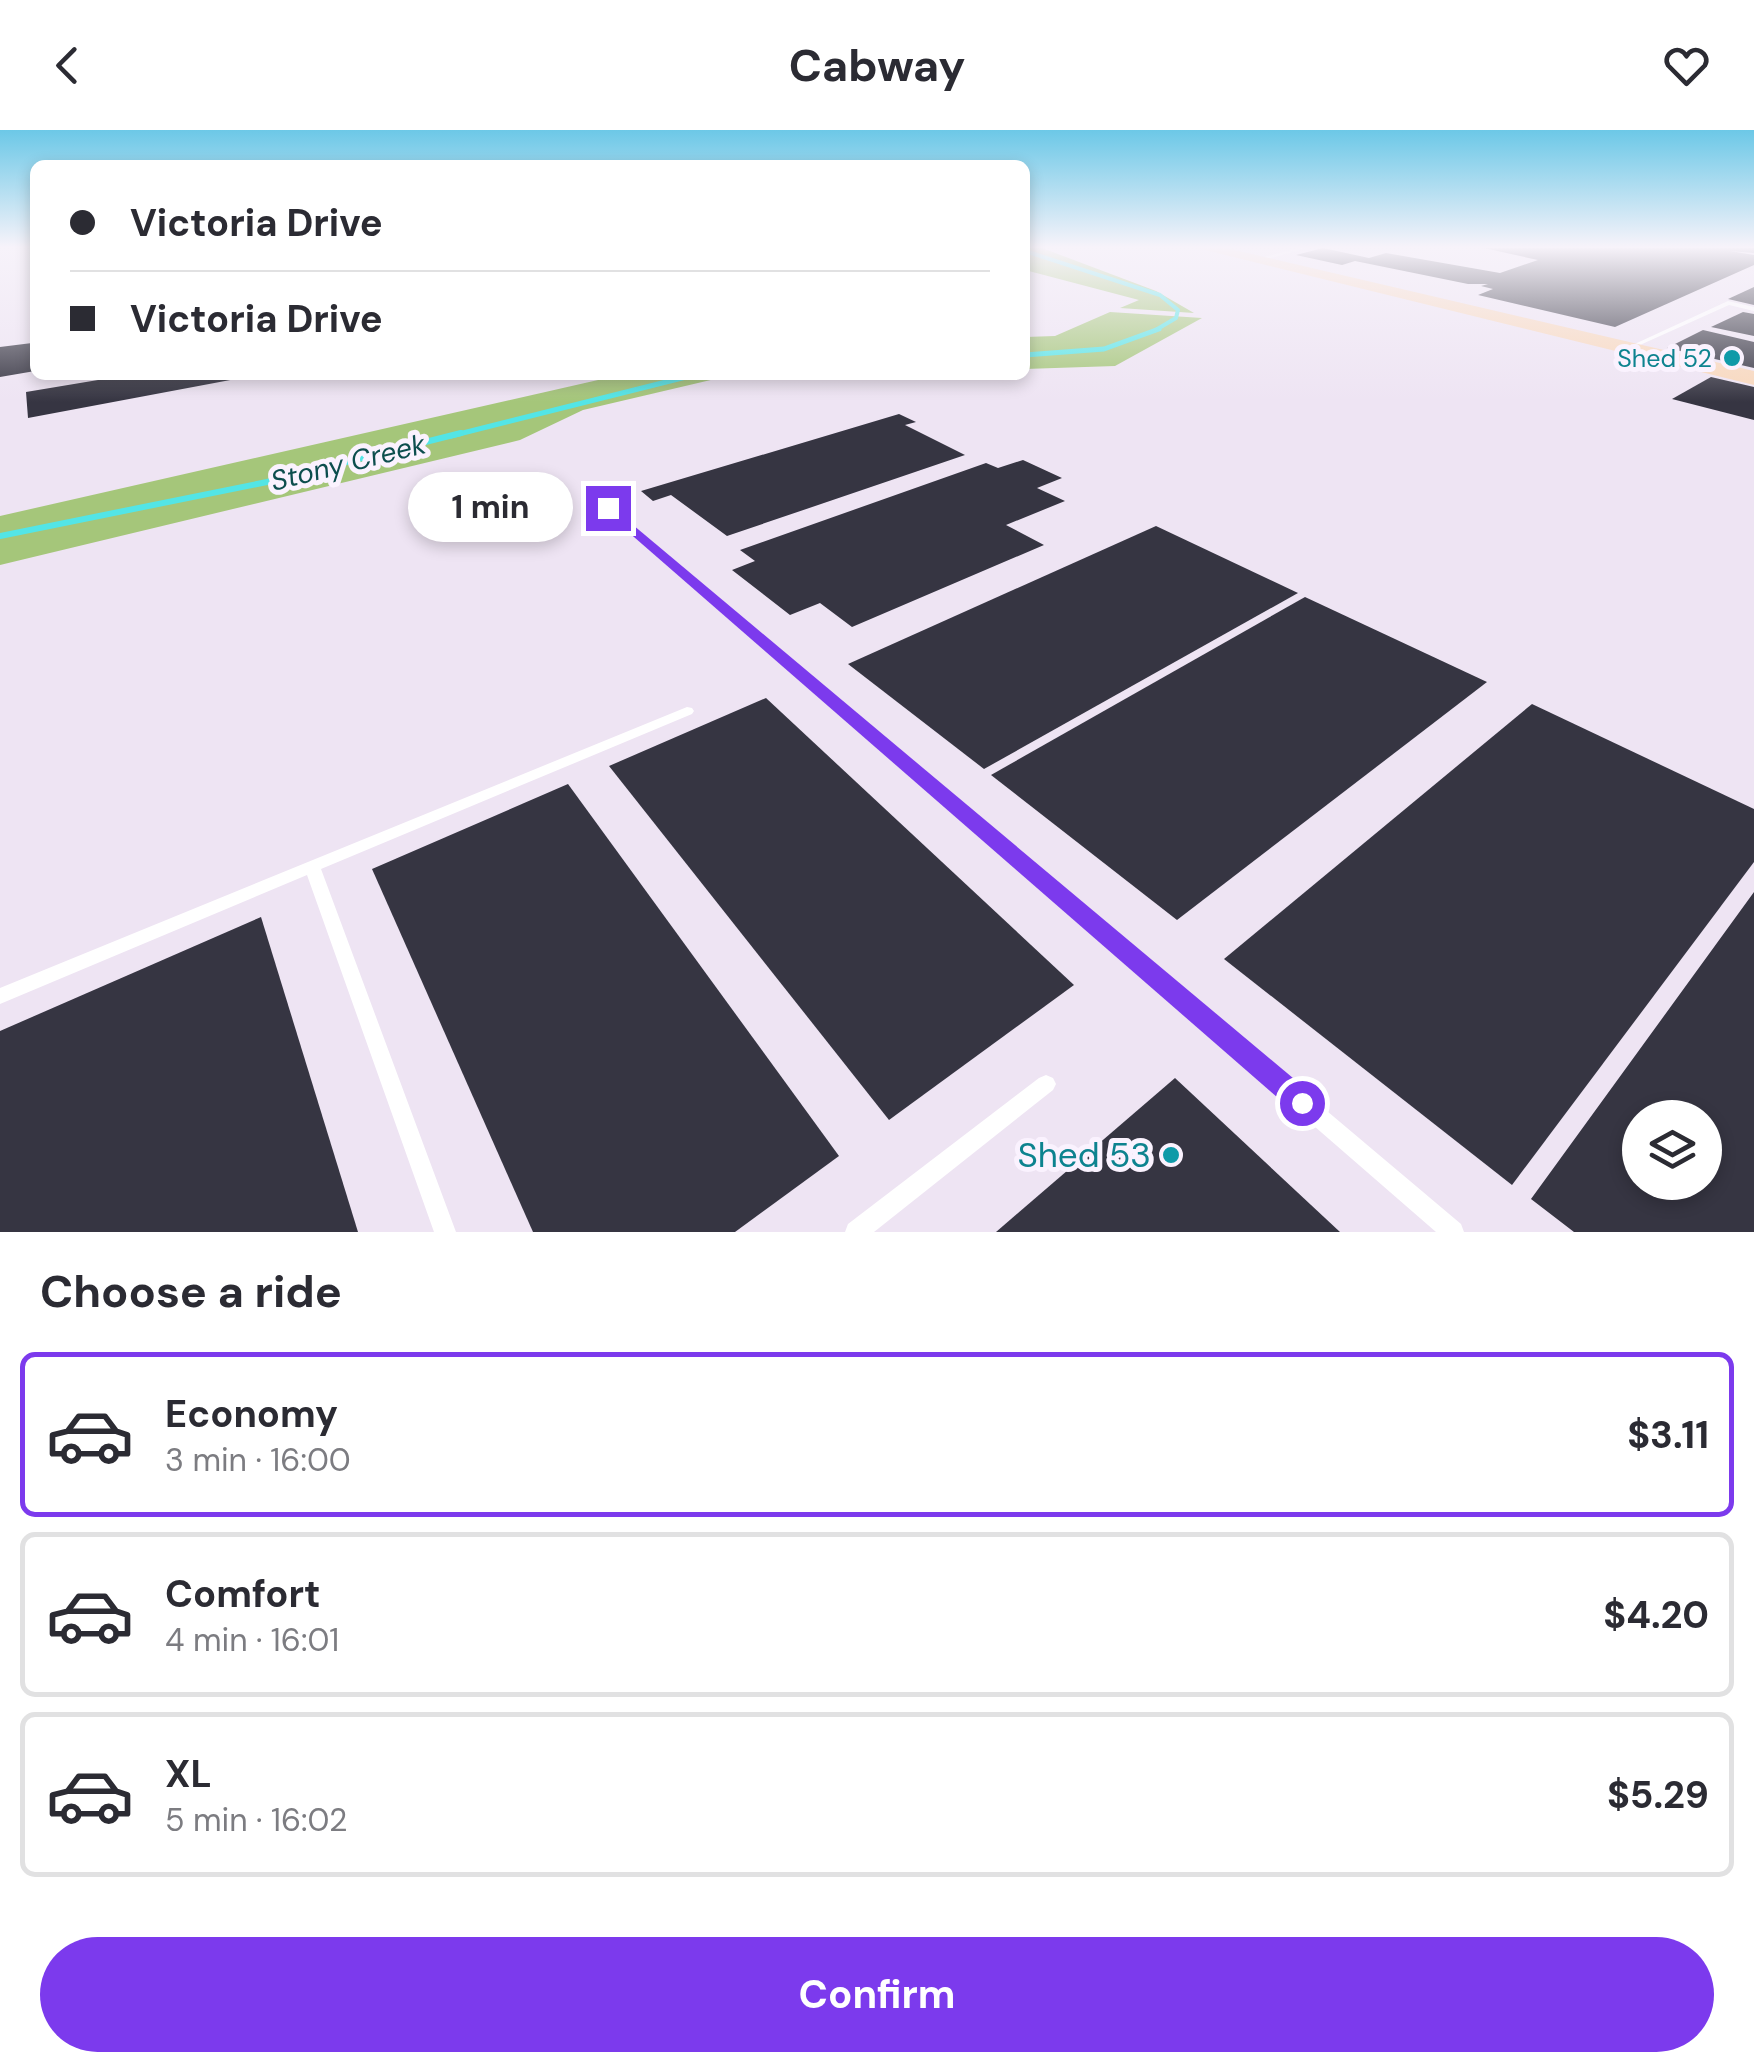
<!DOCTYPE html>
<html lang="en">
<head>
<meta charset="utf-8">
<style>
	:root { --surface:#fff; --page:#f7f7f7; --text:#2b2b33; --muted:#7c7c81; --line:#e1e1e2; --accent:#7c3aed }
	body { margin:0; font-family:"DM Sans",sans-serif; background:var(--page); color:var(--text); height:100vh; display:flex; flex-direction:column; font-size:38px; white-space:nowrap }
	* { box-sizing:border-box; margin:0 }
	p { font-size:32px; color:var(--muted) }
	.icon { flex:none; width:55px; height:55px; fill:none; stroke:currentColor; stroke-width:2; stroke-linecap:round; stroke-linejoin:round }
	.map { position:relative; height:1102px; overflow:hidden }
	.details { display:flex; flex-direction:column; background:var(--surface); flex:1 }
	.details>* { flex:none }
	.guide { position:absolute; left:30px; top:30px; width:1000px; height:220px; border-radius:15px; box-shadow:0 5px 15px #0003; display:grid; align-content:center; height:220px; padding:0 40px; background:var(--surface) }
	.fabs { position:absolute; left:1622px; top:970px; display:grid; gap:20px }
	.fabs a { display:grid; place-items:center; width:100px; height:100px; border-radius:50%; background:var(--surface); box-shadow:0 5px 15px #0003; font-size:50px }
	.end { position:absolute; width:45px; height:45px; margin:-22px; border:12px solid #7c3aed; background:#fff; box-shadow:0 0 0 5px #fff }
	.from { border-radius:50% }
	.bubble { position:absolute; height:70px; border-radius:35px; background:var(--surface); box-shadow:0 5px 15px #0003; font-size:32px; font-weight:700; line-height:70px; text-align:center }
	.guide b { display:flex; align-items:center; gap:35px; height:95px; font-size:38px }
	.guide b+b { border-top:2px solid var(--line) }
	.guide i { width:25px; height:25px; background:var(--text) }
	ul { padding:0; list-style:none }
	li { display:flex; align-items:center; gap:30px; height:165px; margin:0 20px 15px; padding:0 20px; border:5px solid var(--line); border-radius:15px }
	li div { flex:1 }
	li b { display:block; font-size:38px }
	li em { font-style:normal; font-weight:700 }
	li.current { border-color:var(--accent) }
	li>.icon { width:90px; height:90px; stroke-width:1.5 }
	h2 { padding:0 40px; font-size:45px; line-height:120px }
	.cta { display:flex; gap:20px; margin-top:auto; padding:20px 40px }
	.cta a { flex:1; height:115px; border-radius:60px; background:var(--accent); color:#fff; font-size:40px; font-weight:700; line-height:115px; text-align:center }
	header { display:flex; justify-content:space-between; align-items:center; height:130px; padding:0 40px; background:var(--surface); font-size:45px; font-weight:700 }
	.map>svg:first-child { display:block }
</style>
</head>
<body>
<header><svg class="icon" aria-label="back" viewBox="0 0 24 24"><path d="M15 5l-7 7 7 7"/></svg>Cabway<svg class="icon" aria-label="heart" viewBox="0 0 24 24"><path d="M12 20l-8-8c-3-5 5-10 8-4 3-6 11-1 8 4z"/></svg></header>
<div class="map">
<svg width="1754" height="1102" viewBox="0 0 1754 1102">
	<rect width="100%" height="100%" fill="#eee4f3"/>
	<g fill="#a5c67a">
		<polygon points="1025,118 1042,118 1156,161 1194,183 1120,178 1139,170 1025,140"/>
		<polygon points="1110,182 1202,188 1115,236 1025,239 1025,207 1055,206"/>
		<polygon points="620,245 732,245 583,280 520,310 0,435 0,386"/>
	</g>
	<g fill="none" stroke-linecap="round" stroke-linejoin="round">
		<polyline stroke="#53e5e6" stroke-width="4" points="1025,121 1160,165 1178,180 1176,188 1154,201"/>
		<g stroke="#53e5e6" stroke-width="5">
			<polyline points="1025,225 1104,219 1159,199"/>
			<polyline points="451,306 694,245"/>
		</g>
		<polyline stroke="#53e5e6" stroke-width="6" points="0,406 267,352 461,303"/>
	</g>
	<g fill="#363542" fill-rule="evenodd">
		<polygon points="1323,118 1369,128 1386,123 1500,143 1538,130 1484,118 1754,118 1754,123 1730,121 1754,125 1754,135 1615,197 1478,165 1493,159 1481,156 1488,154 1468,154 1355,131 1342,135 1296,125"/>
		<polygon points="1754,157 1754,175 1728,169"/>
		<polygon points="1743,182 1754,184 1754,206 1711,197"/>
		<polygon points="1703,200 1754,212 1754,238 1667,218"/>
		<polygon points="32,213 35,213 35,241 0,247 0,217"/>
		<polygon points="97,245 239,245 241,248 28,288 26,262 98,250"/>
		<polygon points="1711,247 1754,257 1754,290 1672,269"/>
		<polygon points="899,284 916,292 905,295 965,325 727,406 671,365 653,371 641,361"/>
		<polygon points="1023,330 1062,348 1037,358 1065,371 1006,395 1044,415 852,497 820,473 790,485 732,440 755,431 740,420 986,333 998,338"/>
		<polygon points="1156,396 1298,463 984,639 848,534"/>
		<polygon points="1305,467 1487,552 1177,790 991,645"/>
		<polygon points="766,568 1074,855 889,990 609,636"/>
		<polygon points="1532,574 1754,679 1754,732 1512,1055 1224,829"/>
		<polygon points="568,654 839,1026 735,1102 533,1102 372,739"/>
		<path d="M 1754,762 L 1754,1102 L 1574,1102 L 1531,1069 ZM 1640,988 L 1705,988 L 1705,1052 L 1640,1052 Z"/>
		<polygon points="261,787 358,1102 0,1102 0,901"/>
		<polygon points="1175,948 1340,1102 996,1102"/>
	</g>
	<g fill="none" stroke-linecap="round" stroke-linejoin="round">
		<g fill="#fff" fill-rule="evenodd">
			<polygon points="1299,118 1308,118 1256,132 1253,130"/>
			<polygon points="1728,171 1754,177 1754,181 1729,175 1631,219 1626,218"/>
			<polygon points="608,375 1461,1094 1464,1102 1436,1102 605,380 603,378"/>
			<polygon points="687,577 692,578 694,581 692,584 321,739 456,1102 434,1102 307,745 0,874 0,858"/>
			<polygon points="1046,945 1053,948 1056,954 1053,960 874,1102 845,1102 848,1094 1039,948"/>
		</g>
		<polygon fill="#f8d7bb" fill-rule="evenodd" points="1197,118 1226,118 1754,241 1754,255"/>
	</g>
	<linearGradient id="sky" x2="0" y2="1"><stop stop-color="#6cc8e7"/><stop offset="0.43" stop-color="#f7f3fa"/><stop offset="1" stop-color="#f7f3fa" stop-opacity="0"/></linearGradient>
	<rect width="1754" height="272" fill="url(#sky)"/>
	<polygon fill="#7c3aed" points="608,374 1312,964 1315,973 1312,981 1302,985 1293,981 603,380"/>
	<g fill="#0f9aa8" stroke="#faf2fe" stroke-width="4">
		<circle cx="1732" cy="228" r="10"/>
		<circle cx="1171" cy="1025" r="10"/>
	</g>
	<g text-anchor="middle" stroke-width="10" stroke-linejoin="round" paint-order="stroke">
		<g font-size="25" fill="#0d838f" stroke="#faf2fe" text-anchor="end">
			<text x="1712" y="237">Shed 52</text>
		</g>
		<g font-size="28" font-style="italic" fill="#0d4e4e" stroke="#faf2fe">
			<text transform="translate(348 332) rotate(-14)" y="10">Stony Creek</text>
		</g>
		<g font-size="35" fill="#0d838f" stroke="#faf2fe" text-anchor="end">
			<text x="1151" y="1037">Shed 53</text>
		</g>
	</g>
</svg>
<div class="fabs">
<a><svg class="icon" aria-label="layers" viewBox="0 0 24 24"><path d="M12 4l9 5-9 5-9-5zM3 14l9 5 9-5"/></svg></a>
</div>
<i class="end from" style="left:1302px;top:973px"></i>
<i class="end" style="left:608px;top:378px"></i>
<div class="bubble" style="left:408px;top:342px;width:165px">1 min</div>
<div class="guide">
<b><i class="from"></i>Victoria Drive</b>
<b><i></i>Victoria Drive</b>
</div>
</div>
<section class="details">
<h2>Choose a ride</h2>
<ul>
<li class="current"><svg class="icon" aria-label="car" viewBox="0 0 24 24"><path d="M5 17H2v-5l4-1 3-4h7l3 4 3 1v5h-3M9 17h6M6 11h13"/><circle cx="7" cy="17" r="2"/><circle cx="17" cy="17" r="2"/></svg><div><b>Economy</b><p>3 min · 16:00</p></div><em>$3.11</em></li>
<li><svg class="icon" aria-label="car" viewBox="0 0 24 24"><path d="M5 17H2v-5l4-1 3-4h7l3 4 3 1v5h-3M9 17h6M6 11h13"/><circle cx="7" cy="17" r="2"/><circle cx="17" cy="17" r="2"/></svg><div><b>Comfort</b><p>4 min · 16:01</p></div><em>$4.20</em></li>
<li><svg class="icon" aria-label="car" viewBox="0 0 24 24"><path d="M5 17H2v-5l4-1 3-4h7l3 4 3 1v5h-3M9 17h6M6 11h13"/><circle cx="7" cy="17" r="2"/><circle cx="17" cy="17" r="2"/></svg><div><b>XL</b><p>5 min · 16:02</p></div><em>$5.29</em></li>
</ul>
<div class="cta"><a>Confirm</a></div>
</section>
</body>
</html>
